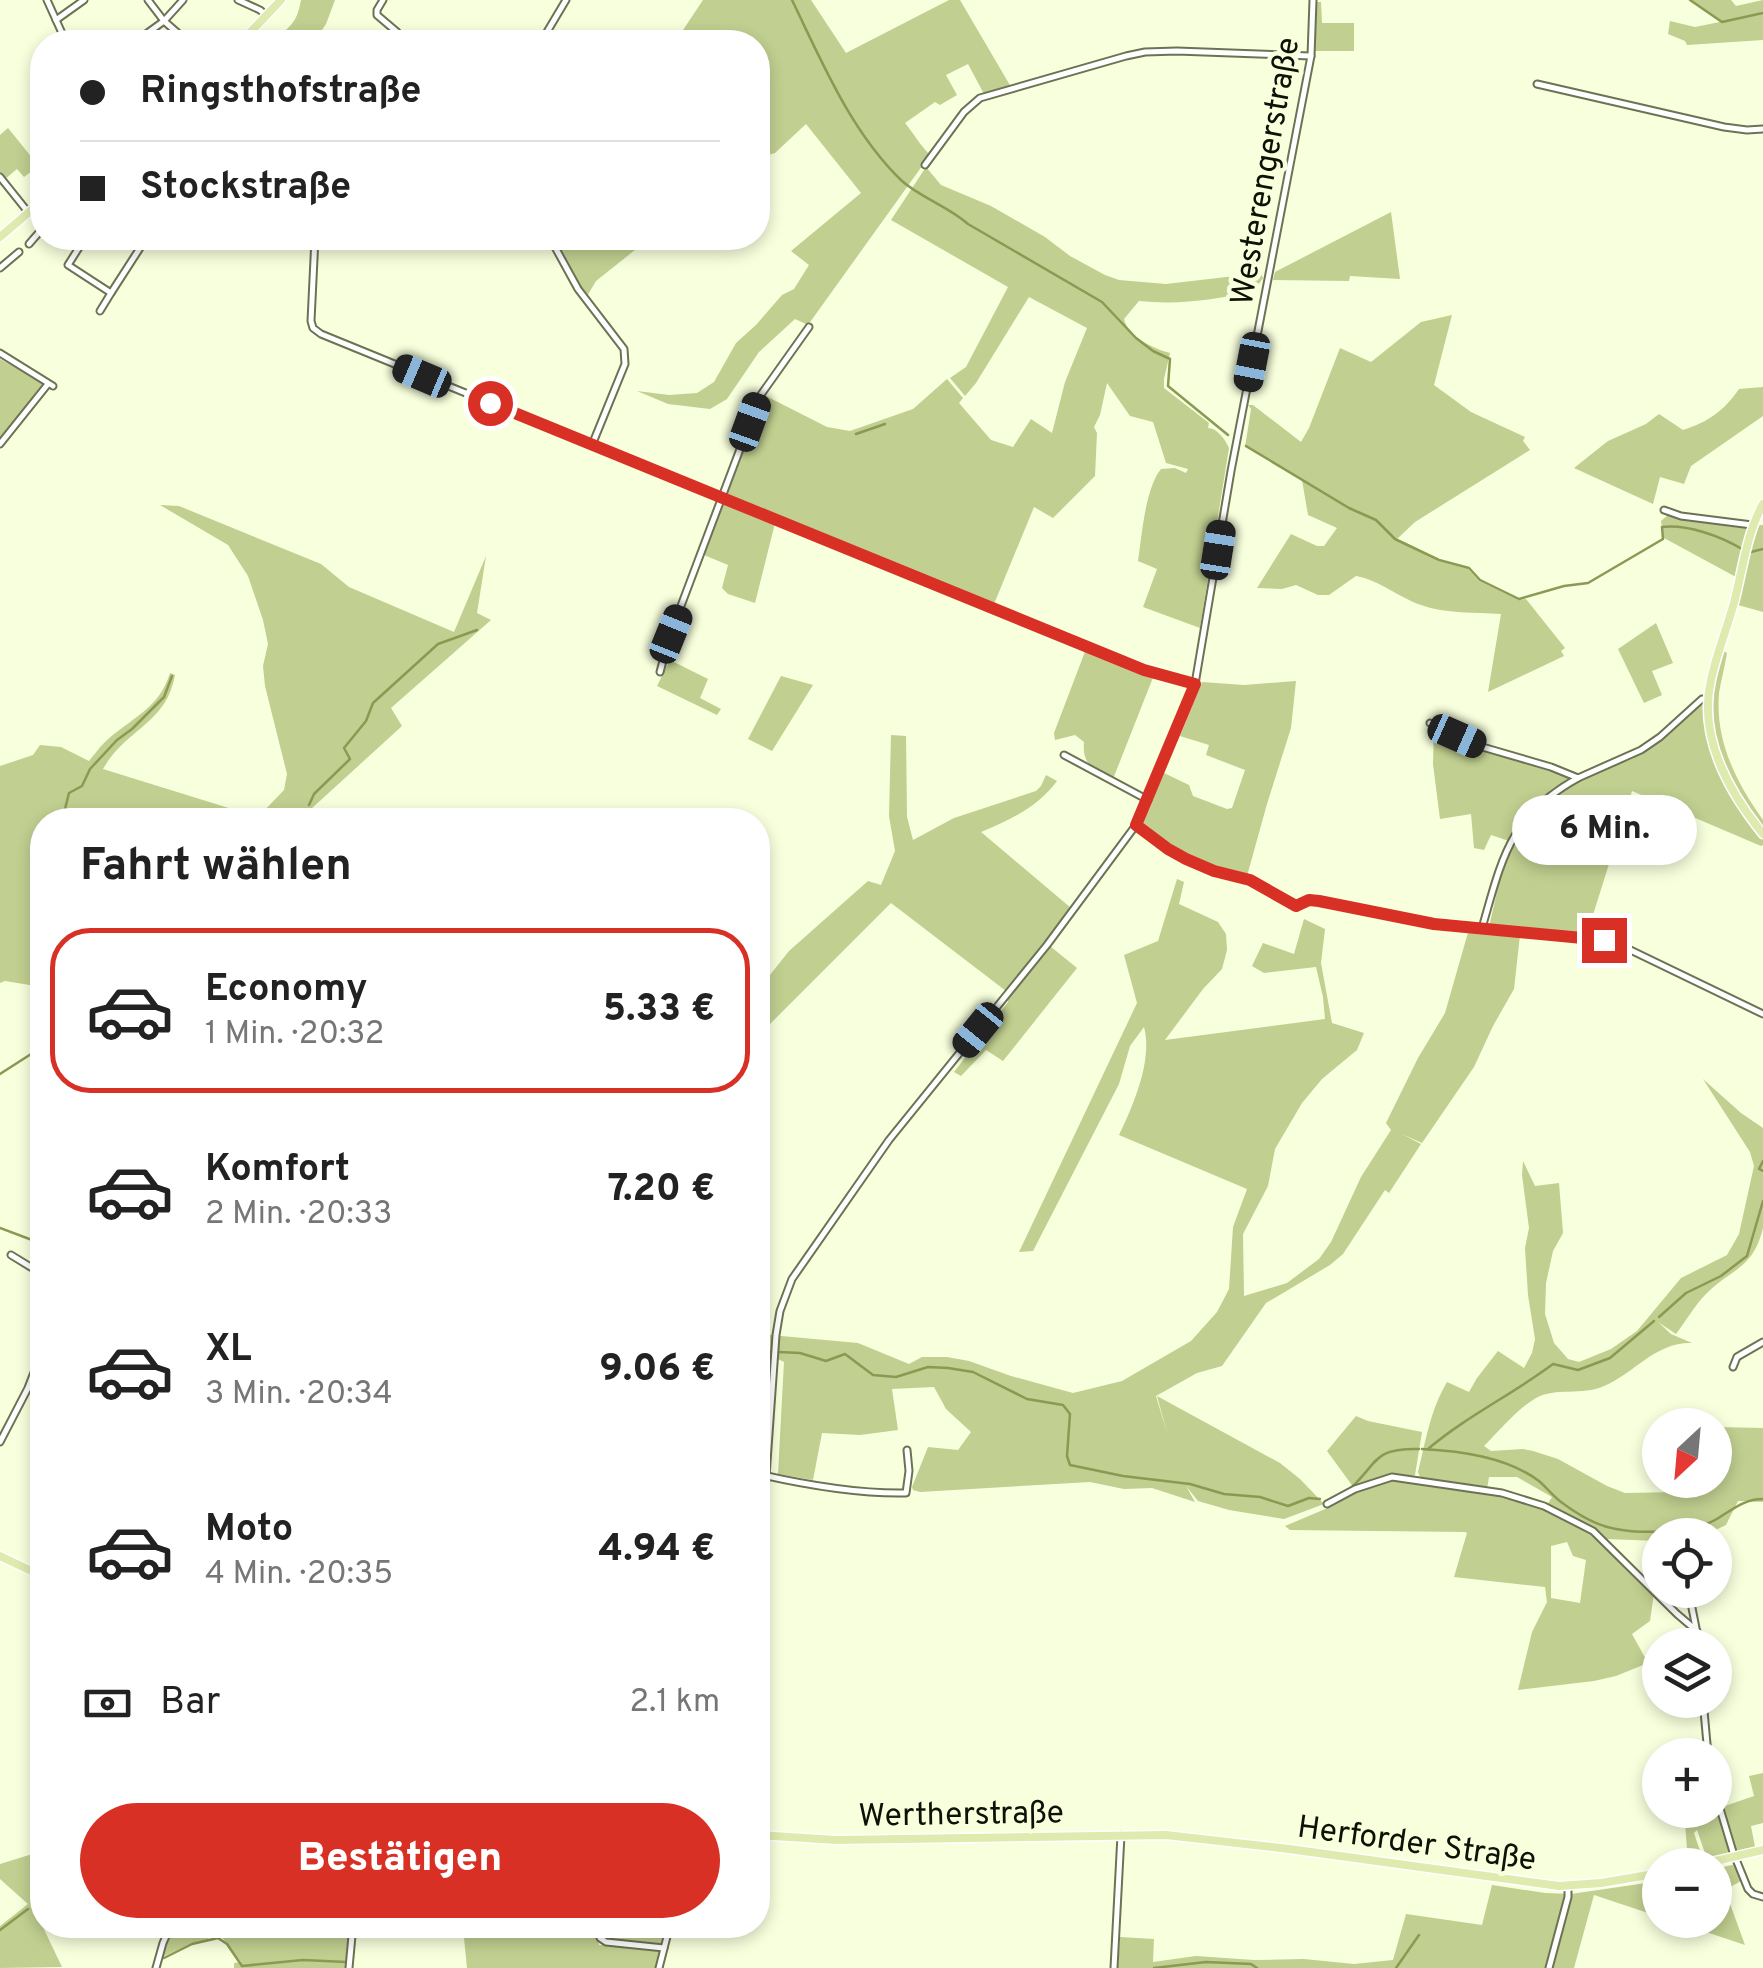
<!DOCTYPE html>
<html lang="de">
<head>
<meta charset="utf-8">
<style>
	:root { --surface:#fff; --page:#f2f2f2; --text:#222; --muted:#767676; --line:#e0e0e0; --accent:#d93025 }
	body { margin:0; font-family:Overpass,sans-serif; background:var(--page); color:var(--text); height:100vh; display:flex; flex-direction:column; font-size:38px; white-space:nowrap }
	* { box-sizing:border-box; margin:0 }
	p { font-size:32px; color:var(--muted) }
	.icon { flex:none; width:55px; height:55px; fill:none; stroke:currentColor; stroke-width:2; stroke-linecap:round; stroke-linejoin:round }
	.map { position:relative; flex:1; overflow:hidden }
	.side { position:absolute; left:30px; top:808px; width:740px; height:1130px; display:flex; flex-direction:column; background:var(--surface); border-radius:40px; box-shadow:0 5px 15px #0003 }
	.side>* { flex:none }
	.guide { position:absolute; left:30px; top:30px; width:740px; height:220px; border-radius:40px; box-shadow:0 5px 15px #0003; display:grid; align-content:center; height:220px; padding:0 50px; background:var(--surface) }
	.needle { width:65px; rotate:206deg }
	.controls { position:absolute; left:1642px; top:1408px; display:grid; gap:20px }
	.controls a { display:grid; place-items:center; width:90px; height:90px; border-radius:50%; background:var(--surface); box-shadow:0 5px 15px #0003; font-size:50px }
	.end { position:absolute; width:45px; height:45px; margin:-22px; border:12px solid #d93025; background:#fff; box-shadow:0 0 0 5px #fff }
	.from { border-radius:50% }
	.bubble { position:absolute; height:70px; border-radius:35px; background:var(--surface); box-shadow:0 5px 15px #0003; font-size:32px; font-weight:800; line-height:70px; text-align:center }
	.car { position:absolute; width:30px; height:60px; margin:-30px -15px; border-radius:12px; box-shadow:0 0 8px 2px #0007; background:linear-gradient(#222 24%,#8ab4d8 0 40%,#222 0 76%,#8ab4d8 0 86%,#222 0) }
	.guide b { display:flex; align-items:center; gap:35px; height:95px; font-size:38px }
	.guide b+b { border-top:2px solid var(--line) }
	.guide i { width:25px; height:25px; background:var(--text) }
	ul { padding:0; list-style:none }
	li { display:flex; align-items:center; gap:30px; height:165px; margin:0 20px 15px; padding:0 30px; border:5px solid transparent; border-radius:40px }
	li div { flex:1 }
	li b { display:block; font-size:38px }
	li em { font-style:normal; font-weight:800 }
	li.active { border-color:var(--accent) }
	li>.icon { width:90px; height:90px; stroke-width:1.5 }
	h2 { padding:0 50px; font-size:45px; line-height:120px }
	.pay { display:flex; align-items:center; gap:25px; height:110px; padding:0 50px; font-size:38px }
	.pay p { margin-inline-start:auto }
	.primary-button { display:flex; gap:20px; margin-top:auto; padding:20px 50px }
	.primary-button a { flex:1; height:115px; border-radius:60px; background:var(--accent); color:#fff; font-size:40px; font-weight:800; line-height:115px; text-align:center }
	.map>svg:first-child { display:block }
</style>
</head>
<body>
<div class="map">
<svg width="1763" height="1968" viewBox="0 0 1763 1968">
	<rect width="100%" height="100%" fill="#f7ffdd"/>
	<g fill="#c1cf90" fill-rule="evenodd">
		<path d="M 301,0 L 335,0 L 326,24 L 314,42 L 270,42 C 289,28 297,24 301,0 Z"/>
		<path d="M 703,0 L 811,0 L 846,53 L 949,0 L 960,0 L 1011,87 L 984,94 L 968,64 L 946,75 L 957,95 L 940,105 L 935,102 L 905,123 C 914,134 920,145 930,155 L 808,325 L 795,319 L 759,352 L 727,399 L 710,409 L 668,404 L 637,391 L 669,395 L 697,393 L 714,382 L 736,343 L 756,325 L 782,295 L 794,289 L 809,265 L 791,251 L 861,193 L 806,124 L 775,153 L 758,158 L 758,42 L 675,42 Z"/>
		<polygon points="1689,0 1731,0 1736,6 1763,0 1763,40 1687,45 1685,41 1668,34 1670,21 1695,27 1720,22"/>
		<polygon points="1316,2 1321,2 1322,23 1354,23 1354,51 1315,51"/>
		<polygon points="8,128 42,170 37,175 32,171 24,177 17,169 4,180 0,175 0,135"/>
		<path d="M 926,167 L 941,185 L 991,206 L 1045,237 L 1070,256 L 1105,275 L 1119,280 L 1166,284 L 1261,273 L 1263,278 L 1254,291 C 1215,300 1179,305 1139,301 L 1124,319 C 1129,338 1153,348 1170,353 L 1164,379 L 1164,388 L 1209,423 L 1208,428 C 1217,428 1225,439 1229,448 L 1200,628 L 1143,607 L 1157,569 L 1138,561 C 1142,535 1145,489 1161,469 L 1175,468 L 1186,473 L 1188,469 L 1166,463 L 1153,422 L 1130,416 L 1107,383 L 1100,415 L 1094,427 L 1097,433 L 1095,476 L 1053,518 L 1034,507 L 994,604 L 726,495 L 764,395 L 827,427 L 850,431 L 913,409 L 947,379 L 963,398 L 959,403 L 991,440 L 1013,447 L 1031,419 L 1052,433 L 1065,382 L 1087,328 L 1029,297 L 976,383 L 965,396 L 950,378 L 966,367 L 1008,287 L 891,220 Z"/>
		<polygon points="1391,212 1400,279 1350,276 1349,281 1273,280 1275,272"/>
		<polygon points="552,238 650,238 596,281 586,298 579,288"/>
		<path d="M 1452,315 L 1434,385 L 1471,412 L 1525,437 L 1523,441 L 1530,450 L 1415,522 L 1396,540 L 1438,561 L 1468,569 L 1479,581 L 1519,600 L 1526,599 L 1565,648 L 1561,651 L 1564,656 L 1488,692 L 1501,614 C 1475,612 1446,614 1421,605 C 1398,597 1381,581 1356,576 L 1329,595 L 1318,595 L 1296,585 L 1282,589 L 1257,588 L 1291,534 L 1317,546 L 1324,546 L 1337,528 L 1308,515 L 1302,480 L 1245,447 L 1251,409 L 1248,405 L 1253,405 L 1301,442 L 1309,428 L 1340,348 L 1371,362 L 1421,322 Z"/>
		<polygon points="0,359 11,365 13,362 45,385 2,439 0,437"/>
		<path d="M 1763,387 L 1763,416 L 1691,466 L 1684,484 L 1660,477 L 1653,504 L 1574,468 L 1608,441 L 1646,424 L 1659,414 L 1683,430 C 1708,422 1724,411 1739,389 Z"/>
		<polygon points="724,502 775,523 755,603 728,594 722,588 728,565 704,555"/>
		<path d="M 160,505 L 179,506 L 321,564 L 349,587 L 454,632 L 486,556 L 477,613 L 491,620 L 391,708 L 402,726 L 299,820 L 42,820 L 42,987 L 5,981 L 0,983 L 0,766 L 33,755 L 40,745 L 61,747 L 89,761 C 94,755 99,748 104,743 C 130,718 159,710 170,673 L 175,675 C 166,725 126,728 103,769 L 258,817 L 284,790 L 287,774 L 265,686 L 263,666 L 268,644 L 263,620 L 248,576 L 228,545 Z"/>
		<polygon points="1668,515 1744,525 1749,528 1736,577 1664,538 1661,521"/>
		<polygon points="1757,525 1763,525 1763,612 1738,605"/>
		<polygon points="1656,623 1673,663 1652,671 1662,695 1644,703 1618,649"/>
		<path d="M 1086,649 L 1154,675 L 1113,779 C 1094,768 1082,766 1084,742 L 1075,735 L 1055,740 L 1054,733 Z"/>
		<path d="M 1722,650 L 1727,653 C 1725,666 1721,680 1719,693 C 1715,741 1736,782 1763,820 L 1763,830 C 1735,790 1703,741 1711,689 C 1713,676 1718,663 1722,650 Z"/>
		<polygon points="670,660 708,679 700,698 721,709 717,715 657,686"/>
		<polygon points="781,676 813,685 772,751 748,739"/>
		<path d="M 1296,681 L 1291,728 L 1267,804 L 1247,876 C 1201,865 1179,855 1141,826 L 1164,773 L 1189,785 L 1193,796 L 1227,809 L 1232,808 L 1245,770 L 1206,755 L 1209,745 L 1180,736 L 1202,682 L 1244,685 Z"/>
		<polygon points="1702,702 1705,705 1717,760 1763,836 1763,845 1761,846 1632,791 1586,937 1489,927 1505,856 1524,825 1560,792 1581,779 1632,759 1661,739"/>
		<polygon points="1434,728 1479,748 1569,774 1571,777 1570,781 1521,822 1509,841 1491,835 1484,850 1474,848 1471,814 1440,819 1433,764"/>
		<path d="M 891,735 L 906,736 L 907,817 L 913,840 L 954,818 L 1036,791 L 1041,786 L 1046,775 L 1057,781 C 1038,807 1010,820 981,832 L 1071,908 L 1045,942 L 1077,968 L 1003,1061 L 986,1050 L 961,1076 L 954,1072 L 1008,1002 L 1006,991 L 891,903 L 758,1036 L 758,990 L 789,951 L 868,881 L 881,885 L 895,851 L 889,816 Z"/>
		<path d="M 1177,879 L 1184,882 L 1179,904 L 1218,922 L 1226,934 L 1227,950 L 1222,969 L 1203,989 L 1165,1040 L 1325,1019 L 1323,997 L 1316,967 L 1264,973 L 1252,966 L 1263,943 L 1294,954 L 1304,919 L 1325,929 L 1321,963 L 1332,1023 L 1364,1033 L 1357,1050 L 1322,1079 L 1302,1103 L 1275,1149 L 1268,1186 L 1243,1234 L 1244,1296 L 1287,1283 L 1319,1259 L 1331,1242 L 1361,1177 L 1391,1130 L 1386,1123 L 1418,1058 L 1445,1013 L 1469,929 L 1520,935 L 1514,989 L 1493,1026 L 1474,1067 L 1422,1143 L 1402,1134 L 1421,1144 L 1389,1193 L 1385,1190 L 1343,1254 L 1330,1265 L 1266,1303 L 1222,1366 L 1197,1373 L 1156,1396 L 1168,1436 L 1157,1396 L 1280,1463 L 1300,1479 L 1324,1504 L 1284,1519 L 1229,1510 L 1198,1501 L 1186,1486 L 1195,1502 L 1152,1488 L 1124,1489 L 1090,1482 L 920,1492 L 913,1490 L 912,1487 L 928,1447 L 958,1450 L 971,1432 L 946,1409 L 934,1387 L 892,1389 L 898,1430 L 860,1435 L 822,1433 L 813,1480 L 778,1474 L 784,1362 L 770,1355 L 768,1417 L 758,1417 L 758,1334 L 858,1343 L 909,1364 L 922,1357 L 947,1357 L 969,1361 L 1011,1376 L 1073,1393 L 1122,1381 L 1191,1341 L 1217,1312 L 1229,1289 L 1233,1227 L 1247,1189 L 1119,1135 C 1133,1106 1153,1060 1144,1027 L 1130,1046 L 1119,1084 L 1033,1251 L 1019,1252 L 1137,1003 L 1124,955 L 1158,941 Z"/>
		<path d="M 1703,1079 L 1741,1113 L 1763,1128 L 1763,1228 C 1753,1269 1732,1268 1706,1294 C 1695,1305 1686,1321 1676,1334 L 1658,1322 L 1671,1334 L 1692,1343 C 1655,1342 1635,1373 1604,1386 C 1582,1396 1555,1387 1536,1398 C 1517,1409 1500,1430 1484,1446 L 1491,1451 L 1523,1449 L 1533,1451 L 1558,1459 L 1607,1486 L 1625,1493 L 1682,1492 L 1697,1487 L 1701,1480 L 1715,1480 L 1715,1427 L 1763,1428 L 1763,1502 L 1738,1501 L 1726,1525 L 1705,1535 L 1660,1535 L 1660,1541 L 1605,1539 L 1589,1525 L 1547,1505 L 1552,1497 L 1517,1477 L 1489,1477 L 1487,1489 L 1420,1477 L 1418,1472 C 1426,1440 1430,1411 1447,1382 L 1469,1392 L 1477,1378 L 1498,1351 L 1524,1368 L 1532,1353 L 1535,1339 L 1528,1295 L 1525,1248 L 1529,1228 L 1522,1175 L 1523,1161 L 1535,1186 L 1559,1183 L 1563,1233 L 1553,1251 L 1546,1283 L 1545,1314 L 1554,1343 L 1568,1359 L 1579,1362 L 1611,1349 L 1637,1331 L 1681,1278 L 1727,1255 L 1739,1234 L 1754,1166 L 1750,1152 Z"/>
		<polygon points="1356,1416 1368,1421 1422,1432 1415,1475 1411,1477 1381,1477 1354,1488 1327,1451"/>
		<path d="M 1389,1478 C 1452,1488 1541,1493 1592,1533 C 1614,1550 1634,1573 1654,1593 L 1650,1621 L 1632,1634 L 1648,1663 L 1616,1676 L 1594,1681 L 1518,1690 L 1532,1632 L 1547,1602 L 1545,1587 L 1454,1577 L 1467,1533 L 1465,1532 L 1290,1530 L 1285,1526 L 1330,1507 L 1353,1493 ZM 1567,1542 L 1573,1556 L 1586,1560 L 1580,1603 L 1551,1598 L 1551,1546 Z"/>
		<polygon points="1763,1773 1763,1823 1751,1826 1755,1847 1736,1851 1722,1807 1754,1796 1749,1776"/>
		<polygon points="1715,1801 1732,1852 1730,1855 1707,1859 1697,1830 1694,1833 1703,1860 1688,1863 1684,1810 1715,1810"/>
		<polygon points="42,1851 42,1919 40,1921 62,1967 0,1968 0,1926 28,1904 0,1879 0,1864"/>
		<polygon points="1736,1864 1741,1881 1725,1890 1745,1945 1670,1920 1715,1920 1715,1869"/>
		<polygon points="1660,1881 1660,1917 1594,1895 1574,1968 1118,1968 1120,1937 1154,1939 1153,1962 1196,1956 1254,1960 1304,1959 1354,1964 1393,1960 1406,1914 1482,1925 1492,1885 1545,1893 1571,1894"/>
		<polygon points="175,1925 353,1925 348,1968 234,1968 234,1963 241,1962 215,1928 206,1932 209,1940 192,1943 162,1957 165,1943"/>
		<polygon points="466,1925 596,1925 599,1945 602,1945 603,1942 661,1950 656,1968 467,1968 463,1928"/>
		<polygon points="599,1925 666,1925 660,1946 607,1939 601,1934"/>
	</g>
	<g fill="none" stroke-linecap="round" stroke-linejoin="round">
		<g stroke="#8b9952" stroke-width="2.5">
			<path d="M 792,0 C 822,62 851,132 902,181 C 921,198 948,206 968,224 L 1102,302 L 1136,338 L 1153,351 L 1170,359 L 1168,386 L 1228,435"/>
			<polyline points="1690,0 1722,22 1763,13"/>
			<polyline points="856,434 885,424"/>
			<path d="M 1246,446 L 1349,508 L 1376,520 L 1395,539 L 1439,560 L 1469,568 L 1480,580 L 1519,599 L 1564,586 L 1588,583 L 1663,539 L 1662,527 C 1687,524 1720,536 1742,549"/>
			<polyline points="1751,552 1763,549"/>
			<polyline points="309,805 314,794 350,759 344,748 366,721 373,703 438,644 477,630"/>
			<polyline points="56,820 65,809 69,793 82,786 90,769 117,740 132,729 164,697 172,676"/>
			<polyline points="294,820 299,814"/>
			<polyline points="37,867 42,858"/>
			<polyline points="34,874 38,884 42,886"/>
			<polyline points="0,1074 42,1047"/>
			<polyline points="1763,1161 1759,1169 1763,1171"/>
			<polyline points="0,1228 40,1243 42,1246"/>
			<polyline points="1659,1317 1686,1293 1721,1276 1747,1256 1763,1201"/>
			<polyline points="758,1351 800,1353 826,1361 845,1354 873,1375 896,1377 928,1367 948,1368 973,1372 1027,1399 1063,1405 1070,1414 1067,1456 1070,1465 1123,1476 1190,1484 1224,1494 1260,1497 1288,1506 1309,1498 1320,1499"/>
			<path d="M 1422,1449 C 1461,1451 1507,1457 1539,1481 C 1547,1488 1553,1496 1561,1502 C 1577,1514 1597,1526 1616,1529 C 1642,1534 1692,1533 1715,1520 C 1731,1511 1743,1499 1763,1499"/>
			<path d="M 1428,1449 C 1467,1416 1513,1394 1553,1364 L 1578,1370 L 1610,1358 L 1654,1321"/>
			<path d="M 1352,1487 C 1379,1461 1374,1448 1419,1449"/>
			<polyline points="33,1907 42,1902"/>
			<polyline points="0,1930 28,1909"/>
			<polyline points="164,1958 192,1944 218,1938 227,1944 242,1966 303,1960 346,1962"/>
			<polyline points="1154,1968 1206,1962 1251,1964 1257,1968"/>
			<polyline points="1396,1968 1419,1935"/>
		</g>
		<defs>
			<g id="minor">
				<polyline points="47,0 66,42"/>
				<polyline points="148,0 164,21 188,42"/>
				<polyline points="238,0 260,10 266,15"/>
				<polyline points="383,0 377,10 377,15 397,32 399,37 395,42"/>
				<polyline points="56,20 84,0"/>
				<polyline points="135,42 164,21 183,0"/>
				<polyline points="541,42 566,0"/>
				<polyline points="1537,84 1724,127 1747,130 1763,129"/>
				<polyline points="925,165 964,112 980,98 1126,56 1145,52 1177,51 1311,56"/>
				<polyline points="0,177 28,212"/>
				<polyline points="85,238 68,265 111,293 140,248 139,245 122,238"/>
				<polyline points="315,238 311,321 313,328 321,334 1144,670 1195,684"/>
				<polyline points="550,238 578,289 624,349 625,364 592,445"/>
				<polyline points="29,244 42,229"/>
				<polyline points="0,268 19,252"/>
				<polyline points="100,311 111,293"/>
				<polyline points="0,353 53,386"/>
				<polyline points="0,444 48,384"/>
				<polyline points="1664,510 1681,516 1752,525"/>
				<polyline points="660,672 670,635 760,396 809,327"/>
				<polyline points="1430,723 1479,746 1551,767 1578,778 1641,750 1660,737 1702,699 1708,699"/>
				<polyline points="1064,755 1148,800"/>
				<polyline points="1136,825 1169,849 1186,859 1214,871 1251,880 1296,907 1309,900 1319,901 1434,923 1604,940 1618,944 1763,1014"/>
				<path d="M 1482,928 C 1502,859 1509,816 1578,778"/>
				<polyline points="11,1255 42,1274"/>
				<polyline points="1733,1367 1737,1357 1763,1342"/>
				<polyline points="0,1442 28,1388 42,1352"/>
				<path d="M 758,1474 C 806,1485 857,1494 906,1493 L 909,1471 L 907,1450"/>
				<polyline points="1327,1504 1355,1489 1392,1477 1502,1493 1544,1506 1593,1531 1677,1614 1697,1631 1698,1645"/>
				<polyline points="758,1532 766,1476 776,1335 780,1311 792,1279 889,1140 1047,945 1136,825 1195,684 1231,471 1311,56 1313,0"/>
				<polyline points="1692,1590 1691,1603 1696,1628"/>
				<polyline points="1703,1700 1708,1755"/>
				<polyline points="1715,1792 1733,1852 1748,1889 1753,1894 1763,1897"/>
				<polyline points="597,1925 600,1938 606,1942 664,1948"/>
				<polyline points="156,1968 163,1943 171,1925"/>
				<polyline points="349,1968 353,1925"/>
				<polyline points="659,1968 670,1925"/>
				<polyline points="1114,1968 1121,1835"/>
				<polyline points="1549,1968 1568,1897 1568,1886"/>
			</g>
			<g id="major">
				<polyline points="241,42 281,0"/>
				<polyline points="0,237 42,201"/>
				<path d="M 1763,504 C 1747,533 1743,567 1735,599 C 1728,626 1717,652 1711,680 C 1698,736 1729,792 1763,834"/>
				<polyline points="0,1556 42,1576"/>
				<polyline points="758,1835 836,1840 1166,1835 1289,1849 1559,1886 1601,1883 1660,1873"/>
				<polyline points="1698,1865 1763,1850"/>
			</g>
		</defs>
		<use href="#minor" stroke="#6c7254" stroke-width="9"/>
		<use href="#major" stroke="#fff" stroke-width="11"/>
		<use href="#minor" stroke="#fff" stroke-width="5"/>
		<use href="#major" stroke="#dfeaae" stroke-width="8"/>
	</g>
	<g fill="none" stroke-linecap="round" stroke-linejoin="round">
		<polyline stroke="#d93025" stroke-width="12" points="490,403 1144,670 1195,684 1136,825 1168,849 1186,859 1214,871 1250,880 1296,906 1309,900 1319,901 1434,924 1604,940"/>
	</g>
	<g text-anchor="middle" stroke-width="9" stroke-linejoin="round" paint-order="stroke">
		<g font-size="32" fill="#0e1106" stroke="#f7ffdd">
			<text transform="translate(1264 171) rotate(-80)" y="11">Westerengerstraße</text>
			<text transform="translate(961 1813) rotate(-1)" y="11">Wertherstraße</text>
			<text transform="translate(1417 1842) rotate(8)" y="11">Herforder Straße</text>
		</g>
	</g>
</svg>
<div class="controls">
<a><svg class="needle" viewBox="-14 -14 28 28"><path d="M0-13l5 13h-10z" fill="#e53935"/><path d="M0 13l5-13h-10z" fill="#767676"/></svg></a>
<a><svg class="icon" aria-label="locate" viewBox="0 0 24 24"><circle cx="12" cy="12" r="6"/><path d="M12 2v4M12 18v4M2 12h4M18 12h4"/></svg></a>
<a><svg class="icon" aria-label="layers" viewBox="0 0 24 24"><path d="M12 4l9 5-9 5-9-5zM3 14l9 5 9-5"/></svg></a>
<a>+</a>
<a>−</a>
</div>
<i class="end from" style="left:490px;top:403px"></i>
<i class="end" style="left:1604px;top:940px"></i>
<div class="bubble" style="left:1512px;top:795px;width:185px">6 Min.</div>
<i class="car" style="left:1252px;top:362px;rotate:191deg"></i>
<i class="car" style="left:422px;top:376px;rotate:293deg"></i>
<i class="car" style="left:750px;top:422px;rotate:20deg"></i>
<i class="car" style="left:1218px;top:550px;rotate:9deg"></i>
<i class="car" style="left:671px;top:634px;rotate:22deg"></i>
<i class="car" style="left:1457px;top:736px;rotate:114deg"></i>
<i class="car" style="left:978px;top:1030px;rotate:219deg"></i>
<div class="guide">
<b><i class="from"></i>Ringsthofstraße</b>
<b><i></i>Stockstraße</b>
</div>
<section class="side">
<h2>Fahrt wählen</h2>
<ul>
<li class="active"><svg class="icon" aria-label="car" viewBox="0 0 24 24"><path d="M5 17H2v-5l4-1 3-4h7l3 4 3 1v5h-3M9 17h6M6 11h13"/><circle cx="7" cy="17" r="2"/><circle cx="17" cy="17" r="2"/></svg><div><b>Economy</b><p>1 Min. · 20:32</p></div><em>5.33 €</em></li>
<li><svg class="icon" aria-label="car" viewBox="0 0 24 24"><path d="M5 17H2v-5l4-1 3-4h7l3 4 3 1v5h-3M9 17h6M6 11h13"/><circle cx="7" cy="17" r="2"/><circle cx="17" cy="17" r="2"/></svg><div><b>Komfort</b><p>2 Min. · 20:33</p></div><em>7.20 €</em></li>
<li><svg class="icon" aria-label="car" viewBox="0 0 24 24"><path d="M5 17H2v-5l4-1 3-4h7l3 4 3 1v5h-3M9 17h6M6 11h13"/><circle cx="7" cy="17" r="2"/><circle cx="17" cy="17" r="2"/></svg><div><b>XL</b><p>3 Min. · 20:34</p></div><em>9.06 €</em></li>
<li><svg class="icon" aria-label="car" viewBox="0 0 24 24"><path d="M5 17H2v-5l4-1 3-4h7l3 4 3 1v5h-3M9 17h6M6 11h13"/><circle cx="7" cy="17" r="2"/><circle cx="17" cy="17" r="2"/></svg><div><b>Moto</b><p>4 Min. · 20:35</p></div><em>4.94 €</em></li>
</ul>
<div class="pay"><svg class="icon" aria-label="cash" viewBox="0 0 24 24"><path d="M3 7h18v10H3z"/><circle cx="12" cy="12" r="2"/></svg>Bar<p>2.1 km</p></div>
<div class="primary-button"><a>Bestätigen</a></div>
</section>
</div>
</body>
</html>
